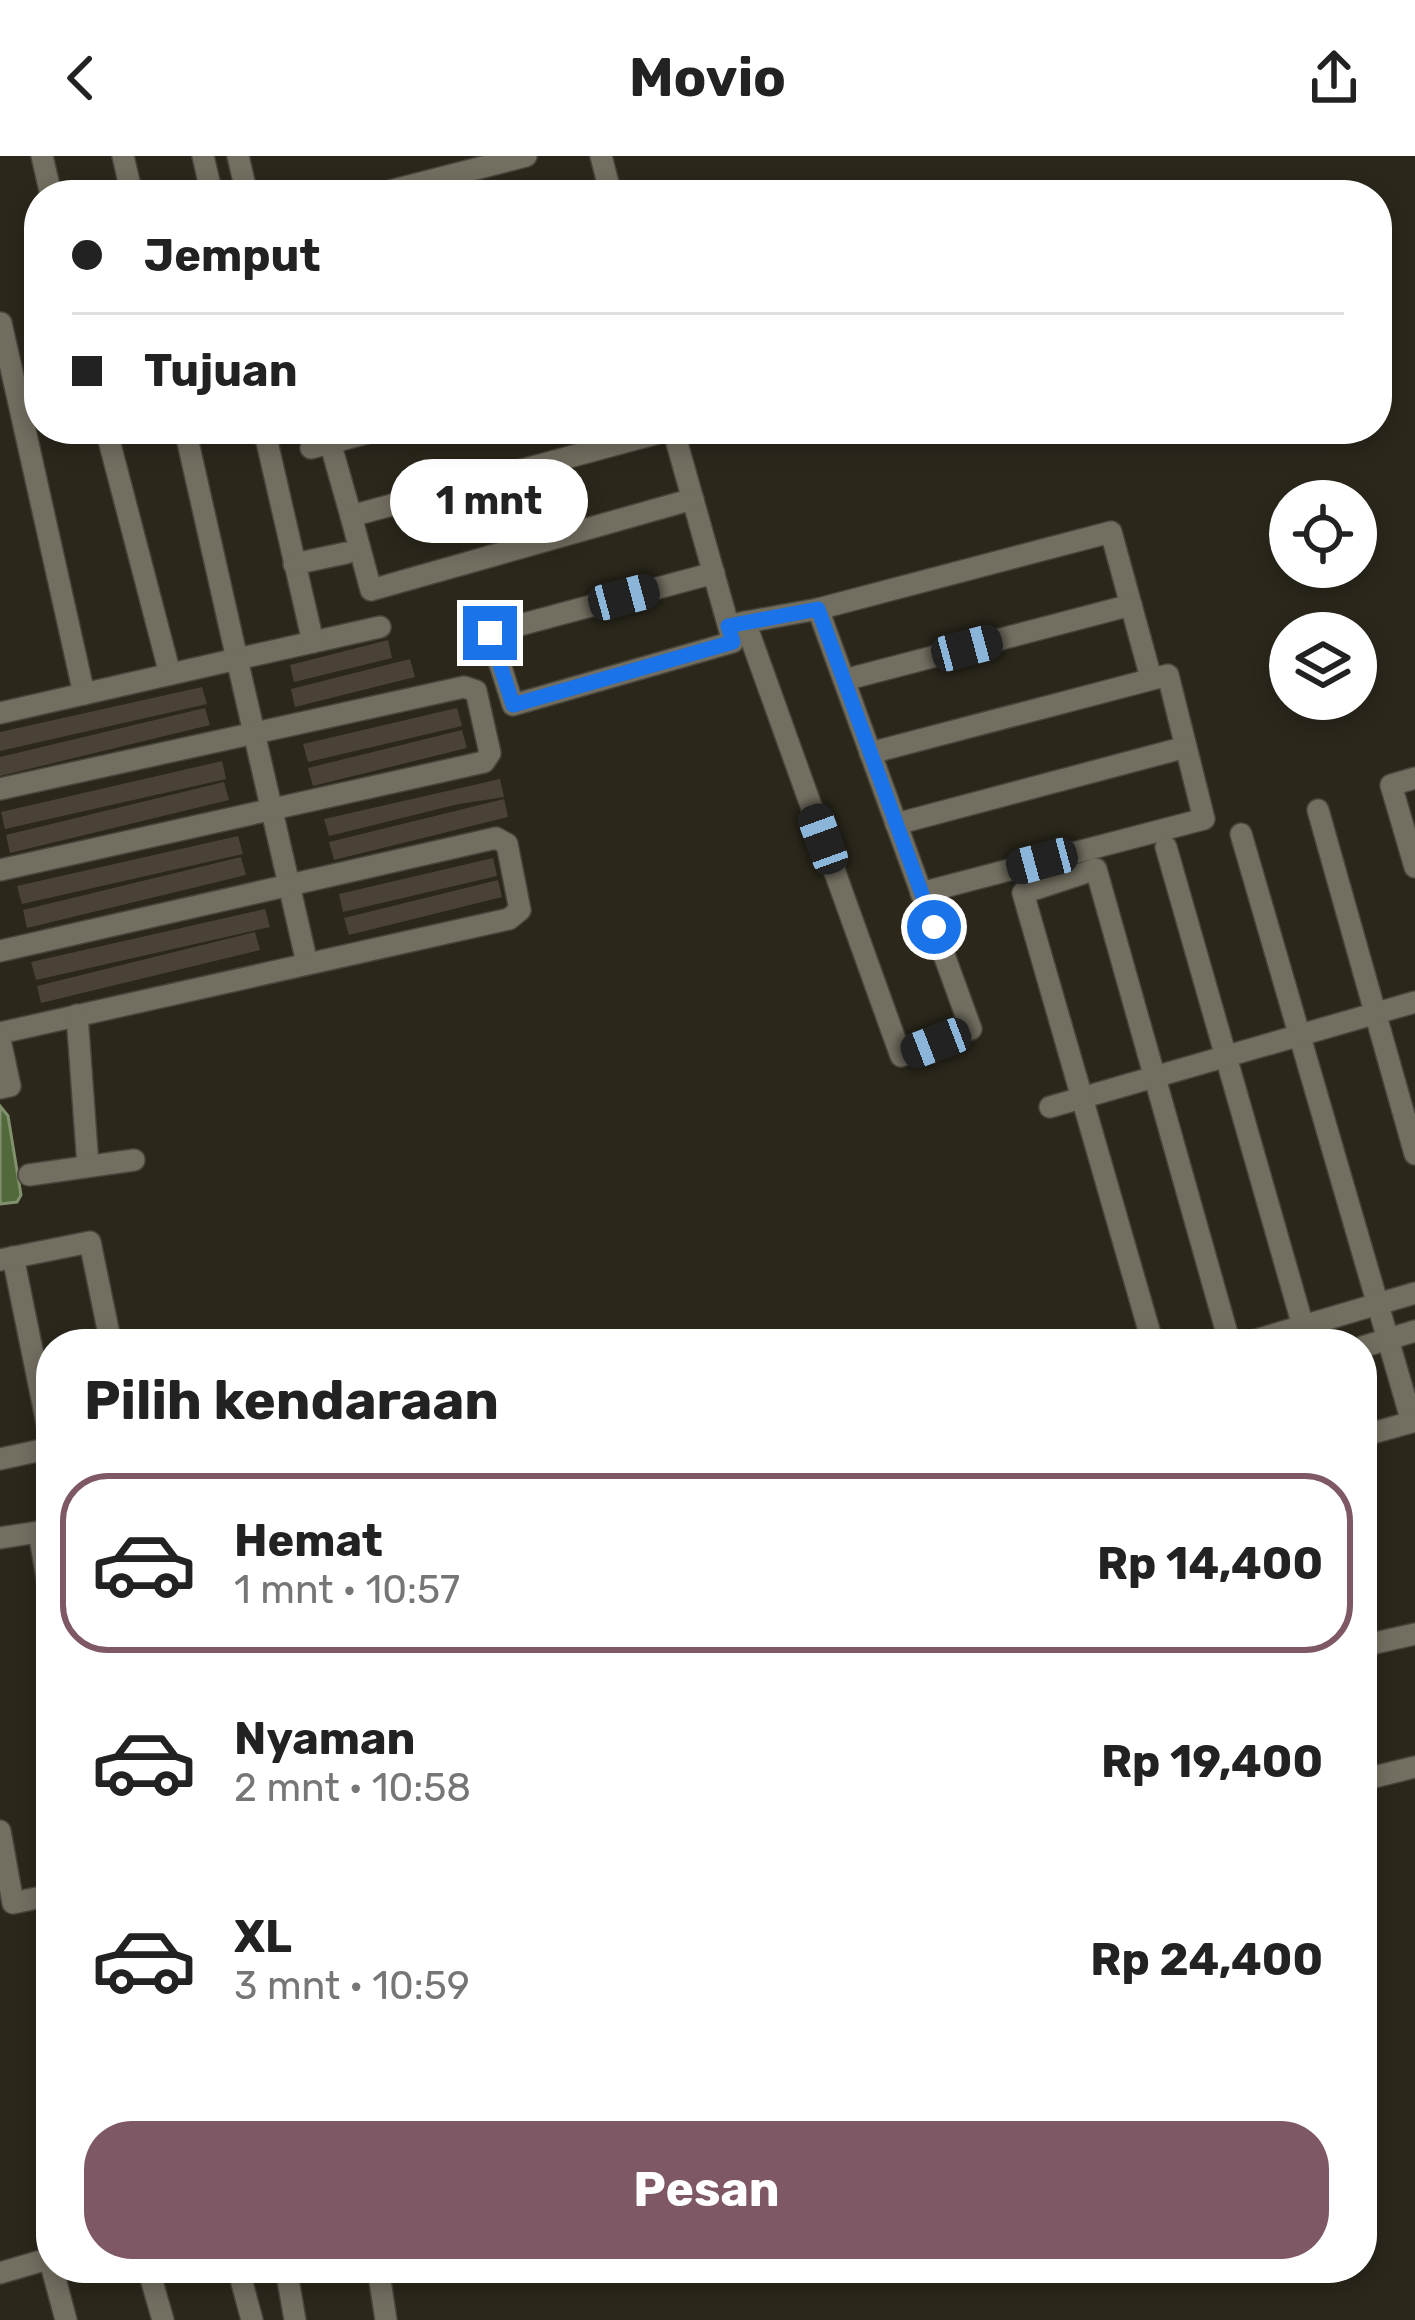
<!DOCTYPE html>
<html lang="id">
<head>
<meta charset="utf-8">
<style>
	:root { --surface:#fff; --page:#f2f2f2; --text:#222; --muted:#767676; --line:#e0e0e0; --accent:#7f5865 }
	body { margin:0; font-family:Rubik,sans-serif; background:var(--page); color:var(--text); height:100vh; display:flex; flex-direction:column; font-size:45px; white-space:nowrap }
	* { box-sizing:border-box; margin:0 }
	p { font-size:39px; color:var(--muted) }
	.icon { flex:none; width:66px; height:66px; fill:none; stroke:currentColor; stroke-width:2; stroke-linecap:round; stroke-linejoin:round }
	.map { position:relative; flex:1; overflow:hidden }
	.side { position:absolute; left:36px; top:1173px; width:1341px; height:954px; display:flex; flex-direction:column; background:var(--surface); border-radius:48px; box-shadow:0 6px 18px #0003 }
	.side>* { flex:none }
	.hud { position:absolute; left:24px; top:24px; width:1368px; height:264px; border-radius:48px; box-shadow:0 6px 18px #0003; display:grid; align-content:center; height:264px; padding:0 48px; background:var(--surface) }
	.buttons { position:absolute; left:1269px; top:324px; display:grid; gap:24px }
	.buttons a { display:grid; place-items:center; width:108px; height:108px; border-radius:50%; background:var(--surface); box-shadow:0 6px 18px #0003; font-size:60px }
	.end { position:absolute; width:54px; height:54px; margin:-27px; border:15px solid #1a73e8; background:#fff; box-shadow:0 0 0 6px #fff }
	.from { border-radius:50% }
	.bubble { position:absolute; height:84px; border-radius:42px; background:var(--surface); box-shadow:0 6px 18px #0003; font-size:39px; font-weight:700; line-height:84px; text-align:center }
	.car { position:absolute; width:36px; height:72px; margin:-36px -18px; border-radius:15px; box-shadow:0 0 9px 3px #0007; background:linear-gradient(#222 24%,#8ab4d8 0 40%,#222 0 76%,#8ab4d8 0 86%,#222 0) }
	.hud b { display:flex; align-items:center; gap:42px; height:114px; font-size:45px }
	.hud b+b { border-top:3px solid var(--line) }
	.hud i { width:30px; height:30px; background:var(--text) }
	ul { padding:0; list-style:none }
	li { display:flex; align-items:center; gap:36px; height:180px; margin:0 24px 18px; padding:0 24px; border:6px solid transparent; border-radius:48px }
	li div { flex:1 }
	li b { display:block; font-size:45px }
	li em { font-style:normal; font-weight:700 }
	li.active { border-color:var(--accent) }
	li>.icon { width:108px; height:108px; stroke-width:1.5 }
	h2 { padding:0 48px; font-size:54px; line-height:144px }
	.button { display:flex; gap:24px; margin-top:auto; padding:24px 48px }
	.button a { flex:1; height:138px; border-radius:48px; background:var(--accent); color:#fff; font-size:48px; font-weight:700; line-height:138px; text-align:center }
	header { display:flex; justify-content:space-between; align-items:center; height:156px; padding:0 48px; background:var(--surface); font-size:54px; font-weight:700 }
	.map>svg:first-child { display:block }
</style>
</head>
<body>
<header><svg class="icon" aria-label="back" viewBox="0 0 24 24"><path d="M15 5l-7 7 7 7"/></svg>Movio<svg class="icon" aria-label="share" viewBox="0 0 24 24"><path d="M12 15V3M7 8l5-5 5 5M5 13v7h14v-7"/></svg></header>
<div class="map">
<svg width="1415" height="2164" viewBox="0 0 1415 2164">
	<rect width="100%" height="100%" fill="#2b271b"/>
	<polygon fill="#52693b" stroke="#81916e" stroke-width="3" points="0,950 8,960 21,1039 17,1046 0,1048"/>
	<g fill="#4a4237">
		<polygon points="388,484 392,502 294,526 290,509"/>
		<polygon points="410,503 415,521 295,551 291,533"/>
		<polygon points="202,531 207,548 0,595 0,576"/>
		<polygon points="205,552 210,569 0,620 0,601"/>
		<polygon points="457,552 462,570 308,606 303,588"/>
		<polygon points="462,574 467,592 313,630 308,612"/>
		<polygon points="222,605 226,623 5,673 1,656"/>
		<polygon points="500,623 504,641 459,648 329,680 324,663"/>
		<polygon points="224,626 229,644 10,697 6,679"/>
		<polygon points="504,643 508,661 334,704 329,686"/>
		<polygon points="238,680 243,698 22,748 17,730"/>
		<polygon points="241,701 246,719 27,772 23,754"/>
		<polygon points="493,702 497,720 343,756 339,738"/>
		<polygon points="498,724 502,741 349,779 344,762"/>
		<polygon points="265,753 270,771 36,824 31,806"/>
		<polygon points="255,776 260,794 41,847 37,830"/>
	</g>
	<g fill="none" stroke-linecap="round" stroke-linejoin="round">
		<defs>
			<g id="street">
				<polyline points="42,0 51,39"/>
				<polyline points="123,0 132,39"/>
				<polyline points="203,0 212,39"/>
				<polyline points="238,0 247,39"/>
				<polyline points="601,0 611,39"/>
				<polyline points="374,39 526,0"/>
				<polyline points="1,167 84,538"/>
				<polyline points="106,273 170,518"/>
				<polyline points="185,273 237,503 380,471"/>
				<polyline points="264,273 313,486"/>
				<polyline points="673,273 733,486 513,549 490,477 714,417"/>
				<polyline points="330,286 351,360 673,273"/>
				<polyline points="311,292 382,273"/>
				<polyline points="351,360 371,434 693,343"/>
				<polyline points="294,408 346,397"/>
				<polyline points="745,466 901,900 971,873 818,453"/>
				<polyline points="735,468 818,453 1111,376 1151,522"/>
				<polyline points="844,524 1131,449"/>
				<polyline points="0,557 237,503 307,807"/>
				<polyline points="870,597 1168,519 1204,663 921,737"/>
				<polyline points="1415,622 1391,629 1415,711"/>
				<polyline points="0,633 464,531 476,535 490,597 484,606 0,714"/>
				<polyline points="1318,654 1415,998"/>
				<polyline points="896,668 1186,591"/>
				<polyline points="1241,678 1412,1266"/>
				<polyline points="1166,691 1303,1170"/>
				<polyline points="0,795 496,682 507,688 520,754 509,763 0,877"/>
				<polyline points="77,859 88,1010"/>
				<polyline points="0,884 10,930 0,932"/>
				<polyline points="1050,951 1415,846"/>
				<polyline points="29,1019 134,1004"/>
				<polyline points="13,1101 51,1287"/>
				<polyline points="0,1104 90,1086 111,1188"/>
				<polyline points="1153,1188 1023,737 1096,713 1230,1188"/>
				<polyline points="1242,1188 1415,1137"/>
				<polyline points="1362,1191 1415,1175"/>
				<polyline points="1362,1280 1415,1265"/>
				<polyline points="0,1303 51,1292"/>
				<polyline points="39,1376 51,1444"/>
				<polyline points="0,1382 51,1374"/>
				<polyline points="1362,1490 1415,1478"/>
				<polyline points="1362,1624 1415,1611"/>
				<polyline points="0,1675 13,1747 51,1739"/>
				<polyline points="52,2112 66,2164"/>
				<polyline points="148,2112 163,2164"/>
				<polyline points="238,2112 252,2164"/>
				<polyline points="286,2112 295,2164"/>
				<polyline points="378,2112 386,2164"/>
				<polyline points="0,2117 51,2102"/>
			</g>
		</defs>
		<use href="#street" stroke="#48453c" stroke-width="24"/>
		<use href="#street" stroke="#726e60" stroke-width="21"/>
	</g>
	<g fill="none" stroke-linecap="round" stroke-linejoin="round">
		<polyline stroke="#1a73e8" stroke-width="15" points="490,477 513,549 733,486 728,470 818,453 934,771"/>
	</g>
</svg>
<div class="buttons">
<a><svg class="icon" aria-label="locate" viewBox="0 0 24 24"><circle cx="12" cy="12" r="6"/><path d="M12 2v4M12 18v4M2 12h4M18 12h4"/></svg></a>
<a><svg class="icon" aria-label="layers" viewBox="0 0 24 24"><path d="M12 4l9 5-9 5-9-5zM3 14l9 5 9-5"/></svg></a>
</div>
<i class="end from" style="left:934px;top:771px"></i>
<i class="end" style="left:490px;top:477px"></i>
<div class="bubble" style="left:390px;top:303px;width:198px">1 mnt</div>
<i class="car" style="left:624px;top:441px;rotate:75deg"></i>
<i class="car" style="left:967px;top:492px;rotate:75deg"></i>
<i class="car" style="left:823px;top:683px;rotate:340deg"></i>
<i class="car" style="left:1042px;top:705px;rotate:255deg"></i>
<i class="car" style="left:936px;top:887px;rotate:249deg"></i>
<div class="hud">
<b><i class="from"></i>Jemput</b>
<b><i></i>Tujuan</b>
</div>
<section class="side">
<h2>Pilih kendaraan</h2>
<ul>
<li class="active"><svg class="icon" aria-label="car" viewBox="0 0 24 24"><path d="M5 17H2v-5l4-1 3-4h7l3 4 3 1v5h-3M9 17h6M6 11h13"/><circle cx="7" cy="17" r="2"/><circle cx="17" cy="17" r="2"/></svg><div><b>Hemat</b><p>1 mnt · 10:57</p></div><em>Rp 14,400</em></li>
<li><svg class="icon" aria-label="car" viewBox="0 0 24 24"><path d="M5 17H2v-5l4-1 3-4h7l3 4 3 1v5h-3M9 17h6M6 11h13"/><circle cx="7" cy="17" r="2"/><circle cx="17" cy="17" r="2"/></svg><div><b>Nyaman</b><p>2 mnt · 10:58</p></div><em>Rp 19,400</em></li>
<li><svg class="icon" aria-label="car" viewBox="0 0 24 24"><path d="M5 17H2v-5l4-1 3-4h7l3 4 3 1v5h-3M9 17h6M6 11h13"/><circle cx="7" cy="17" r="2"/><circle cx="17" cy="17" r="2"/></svg><div><b>XL</b><p>3 mnt · 10:59</p></div><em>Rp 24,400</em></li>
</ul>
<div class="button"><a>Pesan</a></div>
</section>
</div>
</body>
</html>
